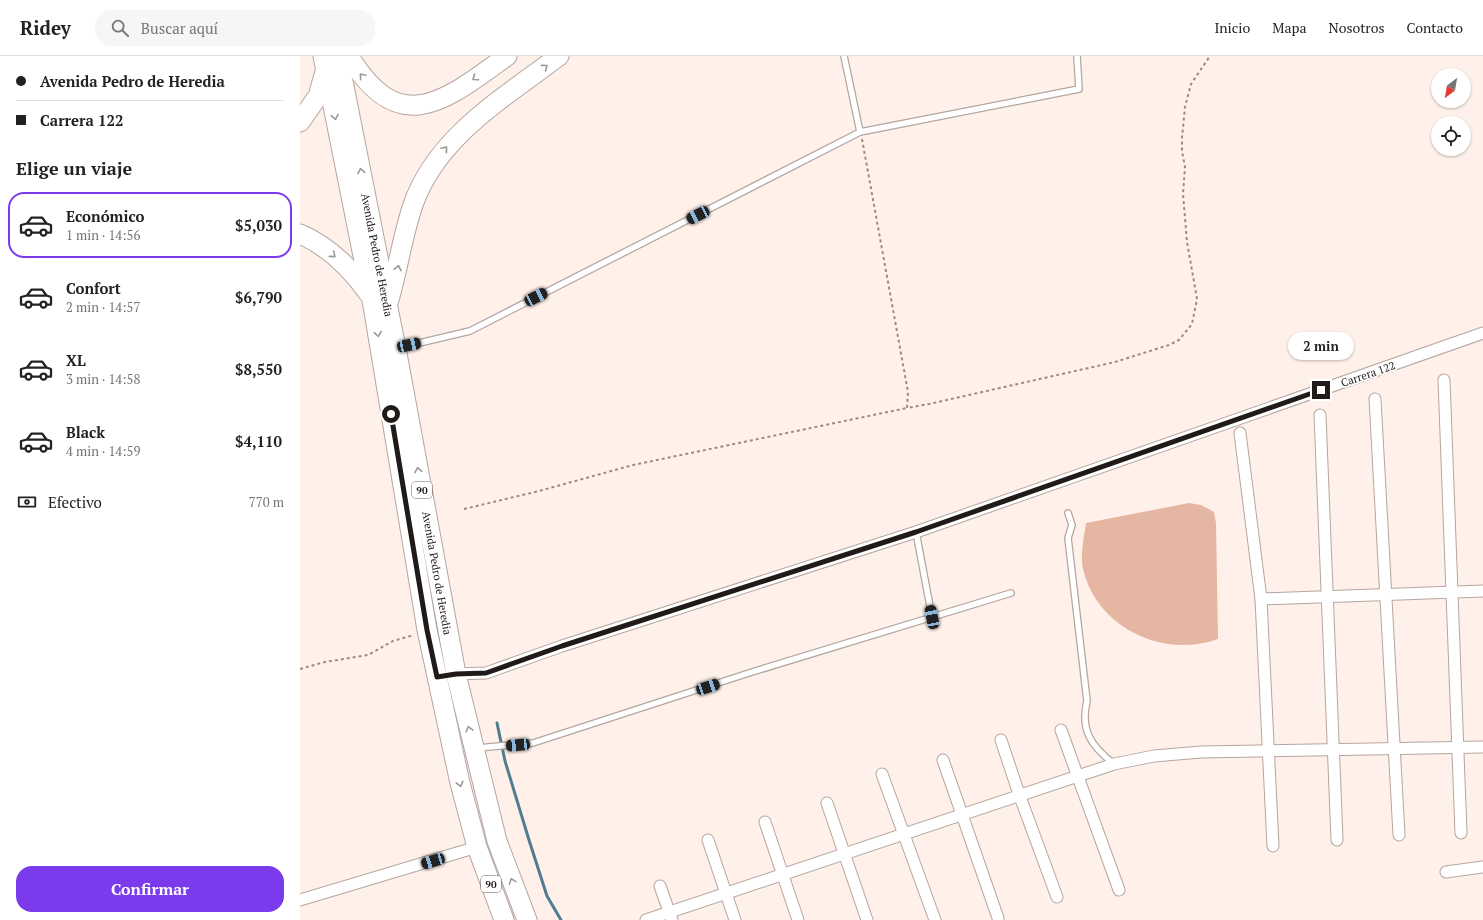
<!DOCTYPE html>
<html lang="es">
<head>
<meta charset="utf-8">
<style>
	:root { --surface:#fff; --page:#f6f6f6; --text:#222; --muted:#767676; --line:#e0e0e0; --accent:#7c3aed }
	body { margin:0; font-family:"PT Serif",serif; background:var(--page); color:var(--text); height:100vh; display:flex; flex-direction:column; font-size:15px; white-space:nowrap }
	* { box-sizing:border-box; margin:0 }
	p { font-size:13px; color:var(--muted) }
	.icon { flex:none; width:22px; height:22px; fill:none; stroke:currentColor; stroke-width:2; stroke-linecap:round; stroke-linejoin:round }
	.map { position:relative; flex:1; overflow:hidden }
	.details { display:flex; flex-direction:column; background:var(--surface); width:300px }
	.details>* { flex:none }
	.top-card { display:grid; align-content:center; height:88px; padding:0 16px; background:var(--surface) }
	.needle { width:26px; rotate:211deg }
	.controls { position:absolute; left:1131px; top:12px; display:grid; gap:8px }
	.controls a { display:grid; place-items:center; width:40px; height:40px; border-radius:50%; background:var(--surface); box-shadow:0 1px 3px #0004; font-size:20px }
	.end { position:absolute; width:18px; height:18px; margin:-9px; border:5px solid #201a18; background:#fff; box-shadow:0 0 0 2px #fff }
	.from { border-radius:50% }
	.bubble { position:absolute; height:28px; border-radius:14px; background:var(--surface); box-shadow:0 1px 3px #0004; font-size:13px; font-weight:700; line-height:28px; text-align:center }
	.car { position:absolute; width:12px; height:24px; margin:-12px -6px; border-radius:5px; box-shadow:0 0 3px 1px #0007; background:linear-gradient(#222 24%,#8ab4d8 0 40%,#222 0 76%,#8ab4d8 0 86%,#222 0) }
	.top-card b { display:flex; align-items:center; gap:14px; height:38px; font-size:15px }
	.top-card b+b { border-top:1px solid var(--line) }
	.top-card i { width:10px; height:10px; background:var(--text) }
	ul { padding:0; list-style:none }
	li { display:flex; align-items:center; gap:12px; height:66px; margin:0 8px 6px; padding:0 8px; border:2px solid transparent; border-radius:16px }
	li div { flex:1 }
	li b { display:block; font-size:15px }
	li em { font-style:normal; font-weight:700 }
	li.selected { border-color:var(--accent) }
	li>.icon { width:36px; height:36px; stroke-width:1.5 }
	h2 { padding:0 16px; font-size:18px; line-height:48px }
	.pay { display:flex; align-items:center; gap:10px; height:44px; padding:0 16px; font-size:15px }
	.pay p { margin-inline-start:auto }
	.button { display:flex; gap:8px; margin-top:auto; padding:8px 16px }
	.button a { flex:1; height:46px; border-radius:16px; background:var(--accent); color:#fff; font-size:16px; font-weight:700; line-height:46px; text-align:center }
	header { display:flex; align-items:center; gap:24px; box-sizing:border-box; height:56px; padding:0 20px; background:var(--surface); border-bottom:1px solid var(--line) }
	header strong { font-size:19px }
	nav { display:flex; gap:22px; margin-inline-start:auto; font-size:14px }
	.search { width:280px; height:36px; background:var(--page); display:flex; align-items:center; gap:10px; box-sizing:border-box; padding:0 14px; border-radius:16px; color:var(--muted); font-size:15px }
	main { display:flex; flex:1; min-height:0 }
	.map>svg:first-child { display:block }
</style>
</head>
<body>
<header>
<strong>Ridey</strong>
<div class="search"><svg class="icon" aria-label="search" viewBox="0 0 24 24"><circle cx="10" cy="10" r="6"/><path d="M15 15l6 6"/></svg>Buscar aquí</div>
<nav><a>Inicio</a><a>Mapa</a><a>Nosotros</a><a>Contacto</a></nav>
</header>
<main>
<section class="details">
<div class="top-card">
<b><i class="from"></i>Avenida Pedro de Heredia</b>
<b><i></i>Carrera 122</b>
</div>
<h2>Elige un viaje</h2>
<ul>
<li class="selected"><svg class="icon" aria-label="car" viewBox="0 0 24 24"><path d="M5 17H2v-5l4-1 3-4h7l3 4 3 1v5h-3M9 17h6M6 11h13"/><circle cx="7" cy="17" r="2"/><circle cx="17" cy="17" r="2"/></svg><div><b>Económico</b><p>1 min · 14:56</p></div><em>$5,030</em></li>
<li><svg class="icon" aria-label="car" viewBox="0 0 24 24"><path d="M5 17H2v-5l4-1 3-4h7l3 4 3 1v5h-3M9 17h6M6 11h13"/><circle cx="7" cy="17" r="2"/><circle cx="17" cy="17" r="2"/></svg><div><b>Confort</b><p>2 min · 14:57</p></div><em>$6,790</em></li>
<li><svg class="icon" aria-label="car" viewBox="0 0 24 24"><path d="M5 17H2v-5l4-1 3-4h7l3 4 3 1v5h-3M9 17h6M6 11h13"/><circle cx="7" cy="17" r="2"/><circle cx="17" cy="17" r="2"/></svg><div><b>XL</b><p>3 min · 14:58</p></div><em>$8,550</em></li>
<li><svg class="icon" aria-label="car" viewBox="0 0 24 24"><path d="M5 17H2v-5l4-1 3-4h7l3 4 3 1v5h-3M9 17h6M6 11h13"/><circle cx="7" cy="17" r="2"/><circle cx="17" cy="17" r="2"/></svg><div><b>Black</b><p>4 min · 14:59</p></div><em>$4,110</em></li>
</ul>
<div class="pay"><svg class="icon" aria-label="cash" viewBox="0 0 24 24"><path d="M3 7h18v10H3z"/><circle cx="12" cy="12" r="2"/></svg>Efectivo<p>770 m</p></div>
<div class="button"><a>Confirmar</a></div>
</section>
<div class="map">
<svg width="1183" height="864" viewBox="0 0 1183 864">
	<rect width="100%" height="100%" fill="#fff0e9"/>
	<path fill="#e5b7a3" d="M 889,447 L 901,449 L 914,456 L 916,467 L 918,583 C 863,603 797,572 783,513 C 780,499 784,481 786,467 Z"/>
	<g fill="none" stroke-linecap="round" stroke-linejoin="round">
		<polyline stroke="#517d92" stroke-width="3" points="197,667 205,705 229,784 247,840 261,864"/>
		<defs>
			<g id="service">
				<polyline points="544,0 560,76"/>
				<polyline points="98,292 170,275 560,76 779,33 777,0"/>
				<path d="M 768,457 L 772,469 L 768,482 L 787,645 C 780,674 791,690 814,708"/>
				<polyline points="616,476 632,561"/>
				<polyline points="178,692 233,687 452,616 711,537"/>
			</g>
			<g id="minor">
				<polyline points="1144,324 1161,777"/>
				<polyline points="1075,343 1099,779"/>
				<polyline points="1020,359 1037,784"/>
				<polyline points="940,377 961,543 973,790"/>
				<polyline points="961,543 1183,535"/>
				<polyline points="152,618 186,617 262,590 616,476 1183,277"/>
				<polyline points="761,674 819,834"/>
				<polyline points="701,684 719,738 757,841"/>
				<polyline points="643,704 698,862"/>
				<polyline points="582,718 635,864"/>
				<polyline points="527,747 567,864"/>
				<polyline points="465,766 498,864"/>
				<polyline points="408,784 435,864"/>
				<polyline points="1146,816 1183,811"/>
				<polyline points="360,830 372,864"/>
				<polyline points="0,844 177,791"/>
				<polyline points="346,864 814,708 854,700 901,696 1183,691"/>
			</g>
			<g id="trunk">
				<polyline points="23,0 73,250 127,574 160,727 177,791 204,864"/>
				<polyline points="38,0 96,292 156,618 197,785 227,864"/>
				<path d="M 49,0 C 100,85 147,43 207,0"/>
				<polyline points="0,66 18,40 25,16"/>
				<path d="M 0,178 C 28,190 52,214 69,238"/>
				<path d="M 88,247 C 98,214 102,181 113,149 C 136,81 205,41 259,0"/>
			</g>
		</defs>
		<use href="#service" stroke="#b4a6a0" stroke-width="8"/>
		<use href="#minor" stroke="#b4a6a0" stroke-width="13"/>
		<use href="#trunk" stroke="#b4a6a0" stroke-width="21"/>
		<g stroke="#968c87" stroke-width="2" stroke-dasharray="3 3" stroke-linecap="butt">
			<polyline points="562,83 608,336 607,352 629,348 815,306 869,289 879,284 892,268 897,243 887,186 883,138 885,111 882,95 882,82 885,51 891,28 910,0"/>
			<polyline points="164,453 239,435 333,409 607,352"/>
			<polyline points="0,613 25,606 68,599 93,585 114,579"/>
		</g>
		<use href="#service" stroke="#fff" stroke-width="5.5"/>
		<use href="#minor" stroke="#fff" stroke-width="11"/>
		<use href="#trunk" stroke="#fff" stroke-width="19"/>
	</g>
	<defs><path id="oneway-chevron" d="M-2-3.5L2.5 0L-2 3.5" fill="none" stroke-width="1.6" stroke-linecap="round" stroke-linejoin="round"/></defs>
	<g stroke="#9b9897">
		<use href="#oneway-chevron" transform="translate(245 11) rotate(-37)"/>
		<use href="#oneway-chevron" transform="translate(62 20) rotate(-130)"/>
		<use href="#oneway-chevron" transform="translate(175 22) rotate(145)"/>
		<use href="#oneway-chevron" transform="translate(35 61) rotate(79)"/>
		<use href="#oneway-chevron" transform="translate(145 93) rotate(-50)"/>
		<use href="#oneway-chevron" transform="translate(61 115) rotate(-101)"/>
		<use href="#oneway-chevron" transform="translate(33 199) rotate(41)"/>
		<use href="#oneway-chevron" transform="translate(98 212) rotate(-78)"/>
		<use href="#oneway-chevron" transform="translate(78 278) rotate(81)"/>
		<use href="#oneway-chevron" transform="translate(118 414) rotate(-100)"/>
		<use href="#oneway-chevron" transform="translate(169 673) rotate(-104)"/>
		<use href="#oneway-chevron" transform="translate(160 728) rotate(76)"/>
		<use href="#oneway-chevron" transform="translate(212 825) rotate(-111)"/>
	</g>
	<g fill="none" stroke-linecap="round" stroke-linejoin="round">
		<polyline stroke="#201a18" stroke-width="5" points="91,358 127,574 137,621 156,618 186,617 262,590 616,476 1021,334"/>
	</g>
	<g text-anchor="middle" stroke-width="3.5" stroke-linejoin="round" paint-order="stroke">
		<g fill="#fff" stroke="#635f5d" stroke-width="1">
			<rect x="112" y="426" width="20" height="16" rx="3"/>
			<rect x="181" y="820" width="20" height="16" rx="3"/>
		</g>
		<g font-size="10" font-weight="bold" fill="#201a18">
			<text x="122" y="438">90</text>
			<text x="191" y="832">90</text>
		</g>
		<g font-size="11" fill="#201a18" stroke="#fff">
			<text transform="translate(77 199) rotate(79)" y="4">Avenida Pedro de Heredia</text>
			<text transform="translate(1068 318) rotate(-19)" y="4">Carrera 122</text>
			<text transform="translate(137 517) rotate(80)" y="4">Avenida Pedro de Heredia</text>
		</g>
	</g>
</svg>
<div class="controls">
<a><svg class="needle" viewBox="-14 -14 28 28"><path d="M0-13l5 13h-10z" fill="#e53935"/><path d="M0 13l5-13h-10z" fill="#767676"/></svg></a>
<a><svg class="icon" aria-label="locate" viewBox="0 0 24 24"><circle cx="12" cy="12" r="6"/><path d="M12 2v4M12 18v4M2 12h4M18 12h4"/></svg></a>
</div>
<i class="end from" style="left:91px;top:358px"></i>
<i class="end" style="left:1021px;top:334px"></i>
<div class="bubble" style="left:988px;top:276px;width:66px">2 min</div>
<i class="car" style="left:398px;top:159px;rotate:243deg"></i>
<i class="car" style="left:236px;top:241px;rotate:63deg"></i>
<i class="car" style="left:109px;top:289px;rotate:78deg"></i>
<i class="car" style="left:632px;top:561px;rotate:349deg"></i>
<i class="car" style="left:408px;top:631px;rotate:72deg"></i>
<i class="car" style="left:218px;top:689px;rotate:265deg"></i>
<i class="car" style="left:133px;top:805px;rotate:253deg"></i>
</div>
</main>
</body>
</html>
